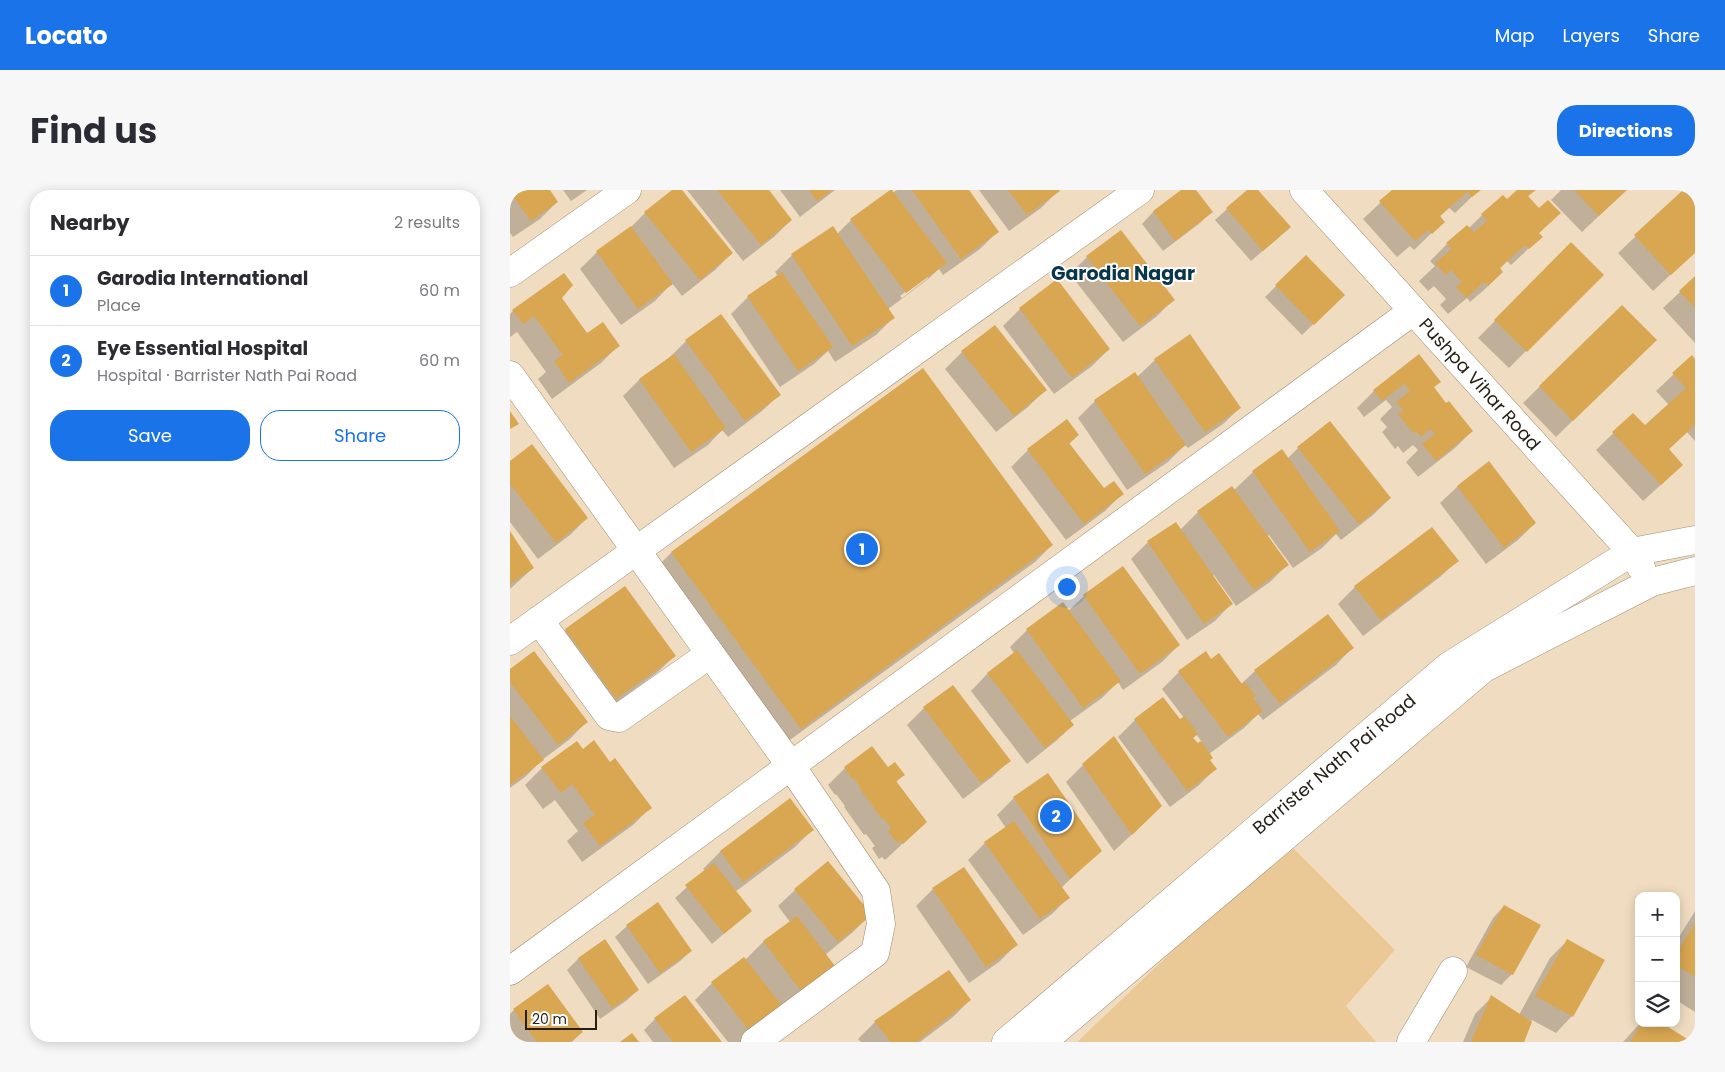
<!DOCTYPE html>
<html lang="en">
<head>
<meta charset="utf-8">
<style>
  :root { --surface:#fff; --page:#f7f7f7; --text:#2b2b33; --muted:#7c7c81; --line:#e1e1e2; --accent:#1a73e8 }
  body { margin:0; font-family:Poppins,sans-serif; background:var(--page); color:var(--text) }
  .controls { position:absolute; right:15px; bottom:15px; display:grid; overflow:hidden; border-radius:10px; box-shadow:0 2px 12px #0003 }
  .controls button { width:45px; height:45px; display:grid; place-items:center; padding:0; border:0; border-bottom:1px solid var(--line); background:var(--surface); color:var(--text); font:25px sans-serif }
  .scale { position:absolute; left:15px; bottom:12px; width:72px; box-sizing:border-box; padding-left:5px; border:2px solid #261f15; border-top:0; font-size:14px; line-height:18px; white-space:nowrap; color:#261f15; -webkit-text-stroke:4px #fff; paint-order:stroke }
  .you { position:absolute; left:556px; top:396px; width:18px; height:18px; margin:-12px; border:4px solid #fff; border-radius:50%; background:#1a73e8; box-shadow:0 0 0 8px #1a73e833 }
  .badge { display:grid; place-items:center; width:32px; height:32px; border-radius:50%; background:var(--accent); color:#fff; font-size:16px; font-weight:700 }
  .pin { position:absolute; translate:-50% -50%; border:2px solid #fff; box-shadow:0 1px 5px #0006 }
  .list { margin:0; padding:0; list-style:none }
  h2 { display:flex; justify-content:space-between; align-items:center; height:65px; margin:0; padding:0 20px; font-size:21px }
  h2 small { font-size:16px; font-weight:400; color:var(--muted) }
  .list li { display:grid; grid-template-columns:32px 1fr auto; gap:15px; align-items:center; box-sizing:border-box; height:70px; padding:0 20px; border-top:1px solid var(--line) }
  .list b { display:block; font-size:19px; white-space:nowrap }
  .list p { margin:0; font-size:16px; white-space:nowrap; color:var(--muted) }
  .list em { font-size:16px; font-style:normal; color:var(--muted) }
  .actions { display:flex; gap:10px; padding:15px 20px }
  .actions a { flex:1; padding:11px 0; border:1px solid var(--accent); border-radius:20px; text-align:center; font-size:18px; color:var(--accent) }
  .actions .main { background:var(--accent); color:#fff }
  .icon { flex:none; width:28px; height:28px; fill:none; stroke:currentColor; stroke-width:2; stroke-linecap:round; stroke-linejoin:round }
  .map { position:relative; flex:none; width:1185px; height:852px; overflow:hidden; border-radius:20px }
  header { display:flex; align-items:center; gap:30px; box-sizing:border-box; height:70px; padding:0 25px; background:var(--accent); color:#fff }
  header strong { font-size:24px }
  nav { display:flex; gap:28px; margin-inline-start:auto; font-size:18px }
  .intro { display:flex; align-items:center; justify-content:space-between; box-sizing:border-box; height:120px; padding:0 30px }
  h1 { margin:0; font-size:35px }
  .button { padding:12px 22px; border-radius:20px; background:var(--accent); color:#fff; font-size:18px; font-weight:700 }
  main { display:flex; gap:30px; padding:0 30px }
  aside { flex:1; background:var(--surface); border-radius:20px; box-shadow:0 2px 12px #0003 }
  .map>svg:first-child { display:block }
  .green { fill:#eac996 }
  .shadow { fill:#0003; fill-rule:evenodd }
  .building { fill:#d9a651 }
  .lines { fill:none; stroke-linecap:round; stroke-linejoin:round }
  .minor-casing { stroke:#9e8d72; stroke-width:29 }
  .minor { stroke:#fff; stroke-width:28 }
  .labels { text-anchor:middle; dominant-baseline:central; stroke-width:4; stroke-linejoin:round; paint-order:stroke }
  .street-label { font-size:18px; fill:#261f15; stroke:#fff }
  .neighbourhood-label { font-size:19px; font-weight:bold; fill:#08364b; stroke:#fff }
</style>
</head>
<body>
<header>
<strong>Locato</strong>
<nav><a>Map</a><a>Layers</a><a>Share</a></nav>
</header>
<div class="intro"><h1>Find us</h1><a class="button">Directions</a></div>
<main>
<aside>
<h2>Nearby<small>2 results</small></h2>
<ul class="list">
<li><span class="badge">1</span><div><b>Garodia International</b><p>Place</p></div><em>60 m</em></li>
<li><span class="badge">2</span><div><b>Eye Essential Hospital</b><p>Hospital · Barrister Nath Pai Road</p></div><em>60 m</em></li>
</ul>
<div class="actions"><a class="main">Save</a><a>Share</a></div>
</aside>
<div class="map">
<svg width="1185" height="852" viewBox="0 0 1185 852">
  <rect width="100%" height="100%" fill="#f0ddc1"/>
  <path class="green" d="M777,652L885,760L836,816L866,852H567Z"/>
  <g class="shadow">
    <path d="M0,0H38L47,12L30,29L3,47L0,43Z"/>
    <path d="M53,0H77L61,11Z"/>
    <path d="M164,0H171L222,63L205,80L172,106L162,93L145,111L111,135L70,79L87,62L119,39L135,23Z"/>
    <path d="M177,0H257L281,30L264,47L233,71Z"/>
    <path d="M270,0H325L290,27Z"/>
    <path d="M387,0H457L487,42L470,59L433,85L429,79L418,89L377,120L383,128L366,145L325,172L318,161L304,174L270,197L221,124L238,107L268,86L265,82L282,65L327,44L341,30ZM418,85V88L392,108L390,106Z"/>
    <path d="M469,0H547L548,1L531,18L499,41Z"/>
    <path d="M673,0H684L701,22L690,33L653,61L632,34L643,22Z"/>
    <path d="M738,0H747L768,48L741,71L705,30Z"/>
    <path d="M884,0H969L945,23L939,18L929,27L933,32L904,60L900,56L887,67L853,29Z"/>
    <path d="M1009,0H1024L1017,7L1029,20L1049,23L1028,44L1031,46L1014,63L1001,75L997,71L989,79L992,82L975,99L960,112L957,108L938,124L930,115L936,109L924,96L918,101L909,91L925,76L920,71L937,54L959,38L972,25L997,11Z"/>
    <path d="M1051,0H1116L1072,42L1041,10Z"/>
    <path d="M1175,0H1185V62L1143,101L1108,63Z"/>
    <path d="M1061,54L1092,85L999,178L968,148Z"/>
    <path d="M577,67L663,110L646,127L613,152L560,84Z"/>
    <path d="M796,67L822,116L792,145L755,107Z"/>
    <path d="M1185,88V153L1153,118Z"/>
    <path d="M547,91L599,159L582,176L544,204L493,136L510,119Z"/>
    <path d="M50,108L77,145L108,156L91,173L42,209L28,189L36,182L7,142L0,147V124L3,121Z"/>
    <path d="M1112,116L1145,150L1046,247L1013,213Z"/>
    <path d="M176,151L269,205L252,221L218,247L212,240L198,255L164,278L113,206L130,189L159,168Z"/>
    <path d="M452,162L535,200L518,217L486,242L435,179Z"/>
    <path d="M908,166L929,192L923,198L936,215L962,241L945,258L908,287L896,272L908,260L903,255L893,263L888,256L885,259L872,242L877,237L870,229L882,217L876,210L854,227L847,218L864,201Z"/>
    <path d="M1182,167L1185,171V251L1177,242L1158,260L1155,291L1133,311L1086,260L1123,224L1135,237L1159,215L1146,201Z"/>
    <path d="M645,170L730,218L713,234L678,258L675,255L658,272L617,300L568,228L585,211L627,187Z"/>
    <path d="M413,180L542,355L525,372L273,555L144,380L161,363Z"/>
    <path d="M557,231L568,245L559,254L594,300L612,304L595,321L556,350L501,277L518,260Z"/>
    <path d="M788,258L880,308L863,325L831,350L826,344L812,358L783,378L759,345L757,347L777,375L760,392L726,416L704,385L702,386L721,414L705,431L677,450L621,369L638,352L670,340L688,322L724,300L743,282L772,261L777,269Z"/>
    <path d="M0,272L77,328L60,345L28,369L0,332Z"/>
    <path d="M979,273L1025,333L1008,350L976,374L930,313L947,297Z"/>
    <path d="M0,343L23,378L0,399Z"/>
    <path d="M947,371L930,387L853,446L828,414L845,397Z"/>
    <path d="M574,406L669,455L652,472L613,500L608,492L592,508L560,531L563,535L546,551L517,574L461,501L477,484L504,463L500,457L517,440L553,414L558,421Z"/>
    <path d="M56,440L165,465L148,482L89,525L39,457Z"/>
    <path d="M842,458L826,475L753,530L748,524L734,538L699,564L698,570L705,579L688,596L660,617L608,547L625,530L653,509L670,531L674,528L652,499L669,482L695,463L701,470L731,494L745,481ZM686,544L692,552L688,555L682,548Z"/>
    <path d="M0,480L76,532L60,549L32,570L15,587L0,598Z"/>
    <path d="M443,497L499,571L482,587L453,609L397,535L414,518Z"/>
    <path d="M362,558L377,578L393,585L386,592L416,632L375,670L372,667L369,669L362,658L365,656L356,644L354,645L334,617L335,616L326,604L325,605L318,595L335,578Z"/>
    <path d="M73,560L100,573L140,618L123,635L72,672L57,651L68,641L45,610L33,619L15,595L32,578Z"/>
    <path d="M573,575L634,633L604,661L556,592Z"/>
    <path d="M504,608L590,661L551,698L558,708L542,724L513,745L458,670L475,653L496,638L487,625Z"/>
    <path d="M280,610L302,640L285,657L225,702L240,721L202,754L165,708L195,681L193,679L210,662Z"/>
    <path d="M423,699L506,755L489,772L459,793L406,716Z"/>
    <path d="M285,700L360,725L343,742L315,765L323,776L237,852H218L185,810L202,793L235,770L253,752L280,732L268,716Z"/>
    <path d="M994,716L1002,784L991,795L956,777L983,728Z"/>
    <path d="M1185,721V822L1166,810V752Z"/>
    <path d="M117,736L181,761L169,772L138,794L105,747Z"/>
    <path d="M94,751L128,800L116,811L90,829L57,780L68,769Z"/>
    <path d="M1057,751L1062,826L1046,843L1022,830L1012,852H953L965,824L982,807L1009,825L1040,768Z"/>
    <path d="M460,810L443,827L410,852H351L348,849L365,832Z"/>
    <path d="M4,820L72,842L62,852H8L0,841V824Z"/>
    <path d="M145,829L210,852H143L134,840Z"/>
    <path d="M1130,833H1150L1179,852H1113Z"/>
  </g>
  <g class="building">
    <path d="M0,0H40L48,12L21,31L0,2Z"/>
    <path d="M162,0H172L223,63L190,90L134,22Z"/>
    <path d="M207,0H259L282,30L251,55Z"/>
    <path d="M299,0H322L307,11Z"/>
    <path d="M380,0H382L437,73L396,103L340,29Z"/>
    <path d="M402,0H459L489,42L451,69Z"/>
    <path d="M498,0H549L550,1L517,25Z"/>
    <path d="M671,0H686L703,22L665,51L643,21Z"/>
    <path d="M737,0H748L781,37L753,61L716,18Z"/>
    <path d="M882,0H971L962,7L957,2L930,26L935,32L922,44L918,40L905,51L869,11Z"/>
    <path d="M1007,0H1026L1018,6L1029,18L1038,10L1051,23L1029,43L1033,47L1019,59L1015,55L990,78L993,82L978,96L974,92L956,108L946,97L952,92L941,80L936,85L925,73L942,59L936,53L957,35L964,42L977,31L971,24L993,5L997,9Z"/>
    <path d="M1064,0H1117L1089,26Z"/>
    <path d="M1173,0H1185V63L1161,85L1124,45Z"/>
    <path d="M121,36L163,94L128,119L86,61Z"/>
    <path d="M323,36L385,128L342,156L281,64Z"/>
    <path d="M611,40L665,110L630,136L576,66Z"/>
    <path d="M1061,52L1094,85L1017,162L984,130Z"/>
    <path d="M796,65L835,105L804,135L765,95Z"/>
    <path d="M272,82L323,157L288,181L237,106Z"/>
    <path d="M54,83L63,95L52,108L77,143L93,132L110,156L59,193L44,171L53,165L24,126L13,134L2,120Z"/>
    <path d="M1185,86V118L1169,101Z"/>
    <path d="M547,89L600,159L562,188L509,118Z"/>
    <path d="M1112,115L1147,150L1063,231L1029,196Z"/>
    <path d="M211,124L271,205L235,231L175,150Z"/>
    <path d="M485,135L537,200L504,226L451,161Z"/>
    <path d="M680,144L731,218L695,242L644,169Z"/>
    <path d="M164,164L216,238L181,262L129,189Z"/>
    <path d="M909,164L931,192L924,197L936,213L939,211L963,241L926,271L912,254L925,244L920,239L911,247L906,241L903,243L888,224L893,220L886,212L900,201L894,194L872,211L863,200Z"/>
    <path d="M1182,165L1185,169V235L1159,259L1173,275L1151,295L1102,242L1123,223L1135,235L1176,198L1162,183Z"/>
    <path d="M413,178L543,355L291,539L161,362Z"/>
    <path d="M625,182L676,255L635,284L584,210Z"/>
    <path d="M0,221L9,234L0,239Z"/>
    <path d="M557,229L569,245L559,253L594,298L604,291L614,304L574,334L517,259Z"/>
    <path d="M820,231L881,308L849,334L787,257Z"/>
    <path d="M22,254L78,328L46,353L0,294V271Z"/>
    <path d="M772,259L830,341L800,362L742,281Z"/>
    <path d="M979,271L1026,333L994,358L947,296Z"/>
    <path d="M722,296L779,375L744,400L687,321Z"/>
    <path d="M666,332L723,414L694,434L637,351Z"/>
    <path d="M922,337L949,371L871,430L844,396Z"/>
    <path d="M0,341L24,378L0,394Z"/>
    <path d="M613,376L670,455L630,484L573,405Z"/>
    <path d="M115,396L166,466L106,509L55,439Z"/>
    <path d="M553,412L611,491L573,518L516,439Z"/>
    <path d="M818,424L844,458L770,514L744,480Z"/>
    <path d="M507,460L564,535L535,558L477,483Z"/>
    <path d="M24,461L78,532L48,555L0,492V479Z"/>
    <path d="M696,461L701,469L709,463L732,494L735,492L746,506L743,508L753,521L718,547L668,481Z"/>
    <path d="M443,495L501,571L471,593L413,517Z"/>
    <path d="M653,507L670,529L675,526L688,544L683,548L688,553L691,551L703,568L700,570L707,579L677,601L624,529Z"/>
    <path d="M0,526L34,570L0,595Z"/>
    <path d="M604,546L652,616L622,645L572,574Z"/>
    <path d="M84,550L100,572L105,568L142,618L90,656L73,633L85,625L62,594L51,603L31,577L67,551L73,559Z"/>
    <path d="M362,556L378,577L385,572L395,585L386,591L417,632L393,654L390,650L387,653L378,641L381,638L373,628L372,629L350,599H351L344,588L342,589L334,577Z"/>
    <path d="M538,583L592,661L560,689L503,607Z"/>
    <path d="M280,608L304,640L233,692L210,661Z"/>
    <path d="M504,631L560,708L530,729L474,652Z"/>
    <path d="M318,671L362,725L328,752L284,699Z"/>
    <path d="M204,673L242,721L214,744L175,695Z"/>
    <path d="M454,677L508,755L476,777L422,698Z"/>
    <path d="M148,712L182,761L150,783L116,735Z"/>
    <path d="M994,715L1031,735L1003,785L966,765Z"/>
    <path d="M287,726L325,776L291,801L253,751Z"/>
    <path d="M1185,733V787L1166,775V764Z"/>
    <path d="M95,749L129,800L102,818L68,768Z"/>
    <path d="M1057,749L1095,770L1063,827L1025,806Z"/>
    <path d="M234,767L273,817L244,847L201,792Z"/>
    <path d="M439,780L461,810L406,852H381L364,831Z"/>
    <path d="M38,794L73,842L60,852H27L3,819Z"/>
    <path d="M175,805L212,852H163L144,828Z"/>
    <path d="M981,805L1022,832L1014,852H961Z"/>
    <path d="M1132,833H1152L1182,852H1120Z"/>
    <path d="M122,843L129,852H110Z"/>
  </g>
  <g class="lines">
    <defs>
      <g id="minor">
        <path d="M794,0L1122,362L1131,377"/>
        <path d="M0,83L117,0"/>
        <path d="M0,185L281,576L366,701L371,734L365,763L245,852"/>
        <path d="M29,430L99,526L109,528L200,464"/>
        <path d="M0,451L630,0"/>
        <path d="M0,781L903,121"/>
        <path d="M496,852L939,476L1122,362L1185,350"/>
        <path d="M532,852L974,478L1142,392L1185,381"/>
        <path d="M901,852L943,781"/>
      </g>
    </defs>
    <use href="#minor" class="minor-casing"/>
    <use href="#minor" class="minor"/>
  </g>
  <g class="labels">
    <g class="street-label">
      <text transform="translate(970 194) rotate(48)">Pushpa Vihar Road</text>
      <text transform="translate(824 574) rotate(-40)">Barrister Nath Pai Road</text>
    </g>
    <g class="neighbourhood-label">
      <text x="613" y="83">Garodia Nagar</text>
    </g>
  </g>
</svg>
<div class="controls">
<button>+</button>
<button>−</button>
<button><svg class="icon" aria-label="layers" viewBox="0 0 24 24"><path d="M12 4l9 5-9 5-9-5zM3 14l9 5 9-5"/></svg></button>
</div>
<div class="scale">20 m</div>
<div class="you"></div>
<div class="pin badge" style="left:352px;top:359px">1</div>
<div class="pin badge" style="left:546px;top:626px">2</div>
</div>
</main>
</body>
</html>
